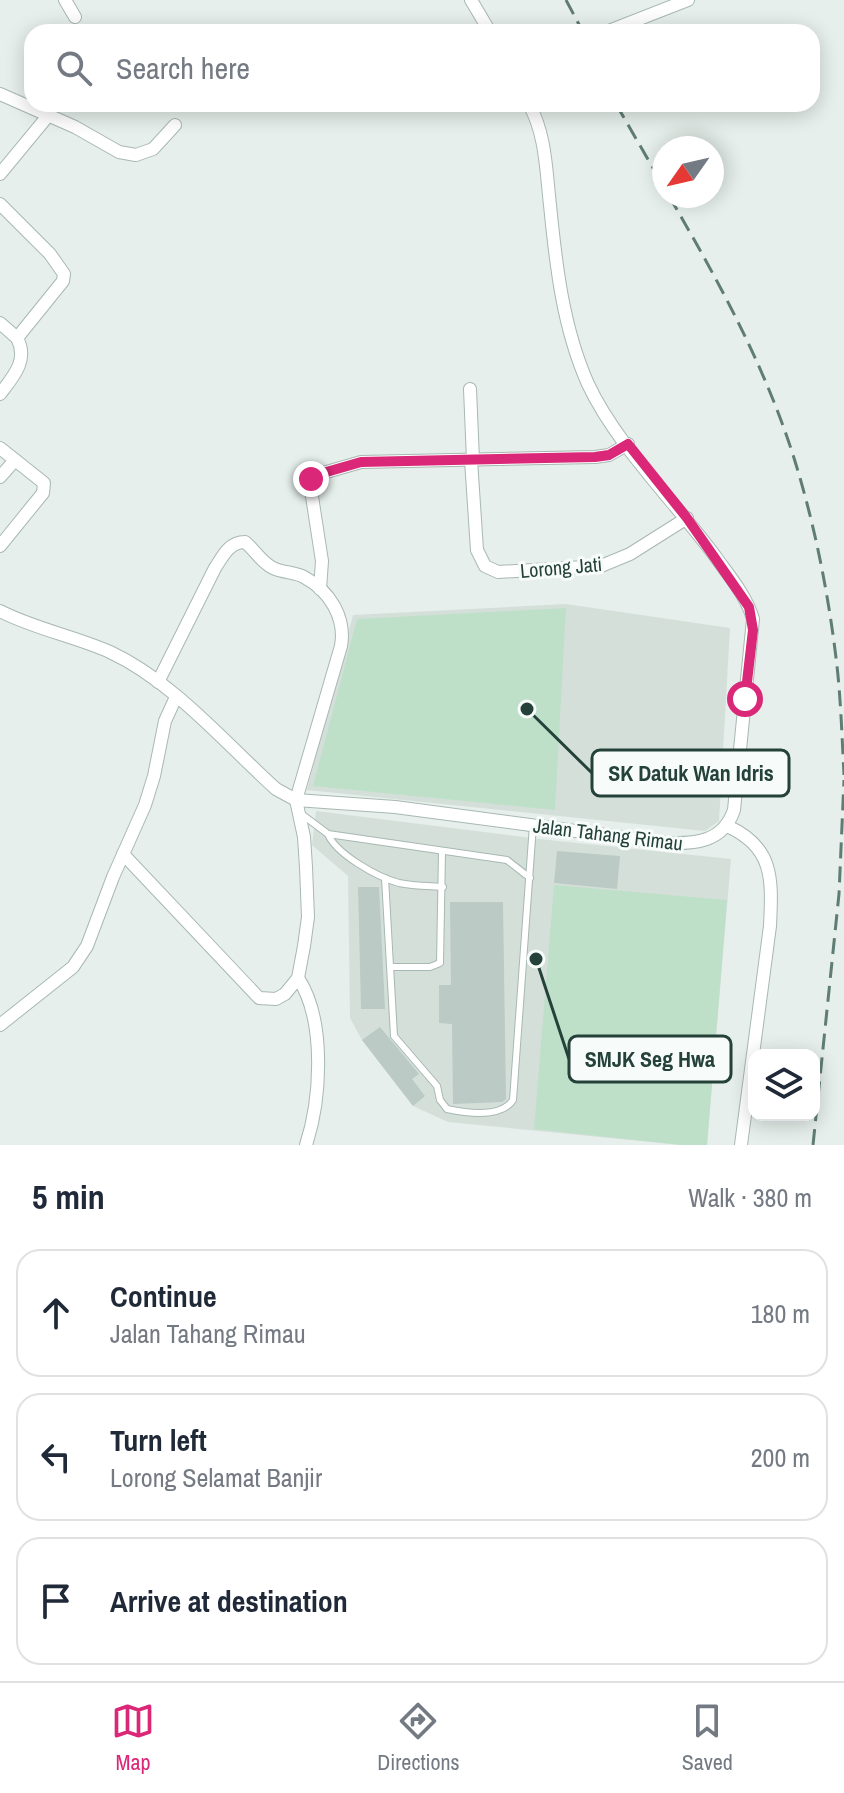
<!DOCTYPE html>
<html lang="en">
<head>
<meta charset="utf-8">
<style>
  :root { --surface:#fff; --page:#f2f2f3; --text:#1f2937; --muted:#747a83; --line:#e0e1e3; --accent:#db2777 }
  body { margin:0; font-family:"Archivo Narrow",sans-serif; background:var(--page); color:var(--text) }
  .controls { position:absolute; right:24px; bottom:24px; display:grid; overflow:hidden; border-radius:16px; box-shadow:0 4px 20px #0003 }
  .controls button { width:72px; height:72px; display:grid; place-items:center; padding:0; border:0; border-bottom:2px solid var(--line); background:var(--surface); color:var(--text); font:40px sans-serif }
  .compass { position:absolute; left:652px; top:136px; width:72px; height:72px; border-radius:50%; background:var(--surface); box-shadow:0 4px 20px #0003; rotate:236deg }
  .stop { position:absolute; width:24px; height:24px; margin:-18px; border:6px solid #db2777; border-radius:50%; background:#fff }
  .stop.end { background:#db2777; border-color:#fff; box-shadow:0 2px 8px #0008 }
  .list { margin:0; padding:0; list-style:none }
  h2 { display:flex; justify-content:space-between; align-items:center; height:104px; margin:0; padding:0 32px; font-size:34px }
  h2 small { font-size:26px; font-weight:400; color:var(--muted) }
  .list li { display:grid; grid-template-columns:52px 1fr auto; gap:24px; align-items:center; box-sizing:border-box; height:128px; margin:0 16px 16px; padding:0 16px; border:2px solid var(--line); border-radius:24px }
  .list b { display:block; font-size:30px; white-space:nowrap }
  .list p { margin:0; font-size:26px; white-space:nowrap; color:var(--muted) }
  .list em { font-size:26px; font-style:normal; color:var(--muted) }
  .icon { flex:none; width:44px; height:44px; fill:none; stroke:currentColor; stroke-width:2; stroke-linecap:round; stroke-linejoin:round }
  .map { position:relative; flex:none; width:844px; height:1145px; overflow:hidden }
  .search { position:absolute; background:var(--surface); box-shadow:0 4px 20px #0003; left:24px; right:24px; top:24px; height:88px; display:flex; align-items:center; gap:20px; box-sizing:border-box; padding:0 28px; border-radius:24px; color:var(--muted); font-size:30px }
  .sheet { height:536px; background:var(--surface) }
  nav { display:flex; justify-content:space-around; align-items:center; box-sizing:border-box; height:112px; border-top:2px solid var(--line); background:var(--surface); font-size:22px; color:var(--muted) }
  nav a { display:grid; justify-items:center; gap:4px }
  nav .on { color:var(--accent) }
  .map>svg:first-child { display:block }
  .built { fill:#d4dfda }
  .green { fill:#bfe0c8 }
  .building { fill:#bbcac4 }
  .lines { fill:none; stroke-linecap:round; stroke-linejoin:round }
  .lane-casing { stroke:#a8b8b2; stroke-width:8 }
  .street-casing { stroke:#a8b8b2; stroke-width:14 }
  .lane { stroke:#fff; stroke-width:6 }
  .street { stroke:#fff; stroke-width:12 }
  .rail { stroke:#5f7d75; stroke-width:3; stroke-dasharray:16 8; stroke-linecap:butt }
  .route { stroke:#db2777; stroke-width:10 }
  .labels { text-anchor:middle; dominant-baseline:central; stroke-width:6; stroke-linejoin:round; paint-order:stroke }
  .street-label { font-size:20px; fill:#24423a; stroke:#f7fbf9 }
  .leader { fill:none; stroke:#24423a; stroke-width:3 }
  .callout-dot { fill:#24423a; stroke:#f7fbf9; stroke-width:3 }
  .callout { fill:#f7fbf9; stroke:#24423a; stroke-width:3 }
  .callout-label { font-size:22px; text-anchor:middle; font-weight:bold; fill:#24423a }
</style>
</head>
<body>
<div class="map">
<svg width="844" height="1145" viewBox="0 0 844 1145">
  <rect width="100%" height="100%" fill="#e6efeb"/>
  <g class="built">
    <path d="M566,604L730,628L719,821L705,831L307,790L353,615Z"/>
    <path d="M316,811L539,839L731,859L707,1145H681L448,1122L413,1106L362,1040L350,1018L348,876L312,845Z"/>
  </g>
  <g class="green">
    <path d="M566,608L555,810L313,786L357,619Z"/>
    <path d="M554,885L727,900L707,1145H681L534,1129Z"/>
  </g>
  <g class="building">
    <path d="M557,851L620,856L617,889L554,883Z"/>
    <path d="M358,887H379L385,1009H361Z"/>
    <path d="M450,902H503L506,1099L502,1102L453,1104L452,1024L439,1023V985H451Z"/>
    <path d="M380,1027L419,1074L412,1079L425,1096L413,1106L362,1040Z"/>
  </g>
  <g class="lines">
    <defs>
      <g id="lane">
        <path d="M300,813L328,834L507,860L530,878"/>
        <path d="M328,834C336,854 377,877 399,883C413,886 429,886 443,887"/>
        <path d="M385,878L394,1036L437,1086L440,1100L447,1109C466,1113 501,1118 513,1100L533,825"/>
        <path d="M391,967H430L440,963L442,852"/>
      </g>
      <g id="street">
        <path d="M65,0L75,17"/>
        <path d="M471,0L490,32"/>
        <path d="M606,32L688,0"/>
        <path d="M0,94L75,127L119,152L136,155L153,149L175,125"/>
        <path d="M0,174L47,117"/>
        <path d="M0,204L50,254L64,274L63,281L17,338C29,360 13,377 0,394"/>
        <path d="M0,323L17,338"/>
        <path d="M470,389L473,460"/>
        <path d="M0,448L44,483L43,493L0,546"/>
        <path d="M471,460L477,550L485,566L498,572L601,566L630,554L687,518"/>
        <path d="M0,477L15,460"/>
        <path d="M320,589L322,561L311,490V479L316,475L361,462L595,457L609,455L628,444"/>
        <path d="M0,611C35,629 74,636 110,652C174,682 224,742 276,789L296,800L395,807L666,843C696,844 723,842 734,810L753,619C746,595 729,576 715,556C675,502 616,444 588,384C563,328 556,266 550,205C546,170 546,135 529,104"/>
        <path d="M727,826C775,847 772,881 770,926L741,1145"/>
        <path d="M123,854L259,998L276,999L285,994L298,978L304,946L308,917L306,867L304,837L296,800L341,646C346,618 330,591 304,577C295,572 283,573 273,568C261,562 255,550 245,542C229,542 223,556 215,568L158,682"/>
        <path d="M298,978C326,1020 321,1099 306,1145"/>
        <path d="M0,1025L73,967L87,946L113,877L145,805L154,776L165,721L176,697"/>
      </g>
    </defs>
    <use href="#lane" class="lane-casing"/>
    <use href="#street" class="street-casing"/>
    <use href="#lane" class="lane"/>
    <use href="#street" class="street"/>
    <g class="rail">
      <path d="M566,0L583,32"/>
      <path d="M616,104L664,187"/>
      <path d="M669,196C718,280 765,366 794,458C815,525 829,597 837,666C841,702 842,739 844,775"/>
      <path d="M813,1145L839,894L844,780"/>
    </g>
  </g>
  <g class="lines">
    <path class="route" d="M311,479L316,475L361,462L595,457L609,455L628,444L687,518L749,607L753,630L745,699"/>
  </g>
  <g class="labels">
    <g class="street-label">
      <text transform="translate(561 567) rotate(-5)">Lorong Jati</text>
      <text transform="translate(608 834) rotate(7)">Jalan Tahang Rimau</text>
    </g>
  </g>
  <path class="leader" d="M527 709L592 773M536 959L569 1059"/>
  <g class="callout-dot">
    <circle cx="527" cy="709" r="8"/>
    <circle cx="536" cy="959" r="8"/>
  </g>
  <g class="callout">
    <rect x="592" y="750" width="197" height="46" rx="8"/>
    <rect x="569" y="1036" width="162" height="46" rx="8"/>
  </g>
  <g class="callout-label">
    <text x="691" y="781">SK Datuk Wan Idris</text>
    <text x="650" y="1067">SMJK Seg Hwa</text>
  </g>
</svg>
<div class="controls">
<button><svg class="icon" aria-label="layers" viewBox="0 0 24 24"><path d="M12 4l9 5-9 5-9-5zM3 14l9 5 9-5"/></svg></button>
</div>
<svg class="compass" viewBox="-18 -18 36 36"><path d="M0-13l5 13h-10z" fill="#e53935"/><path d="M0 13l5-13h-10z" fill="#747a83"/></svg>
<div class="stop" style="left:745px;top:699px"></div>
<div class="stop end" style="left:311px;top:479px"></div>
<div class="search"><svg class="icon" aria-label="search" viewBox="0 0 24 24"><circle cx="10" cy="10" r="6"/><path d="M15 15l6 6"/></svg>Search here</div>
</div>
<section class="sheet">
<h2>5 min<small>Walk · 380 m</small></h2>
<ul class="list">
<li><svg class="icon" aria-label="ahead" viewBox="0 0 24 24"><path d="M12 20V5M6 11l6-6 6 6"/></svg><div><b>Continue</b><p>Jalan Tahang Rimau</p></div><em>180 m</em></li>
<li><svg class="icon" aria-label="left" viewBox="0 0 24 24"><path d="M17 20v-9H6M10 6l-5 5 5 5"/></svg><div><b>Turn left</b><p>Lorong Selamat Banjir</p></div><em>200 m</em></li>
<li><svg class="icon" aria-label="arrive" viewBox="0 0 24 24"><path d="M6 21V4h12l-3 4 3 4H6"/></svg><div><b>Arrive at destination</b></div></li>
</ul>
</section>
<nav>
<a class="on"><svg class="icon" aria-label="map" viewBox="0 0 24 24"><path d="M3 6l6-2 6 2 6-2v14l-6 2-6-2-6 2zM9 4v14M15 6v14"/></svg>Map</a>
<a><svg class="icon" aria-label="directions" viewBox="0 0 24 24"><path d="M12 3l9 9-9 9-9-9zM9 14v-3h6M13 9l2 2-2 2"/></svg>Directions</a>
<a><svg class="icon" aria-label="saved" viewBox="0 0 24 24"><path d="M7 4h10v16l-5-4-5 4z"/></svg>Saved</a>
</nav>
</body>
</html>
